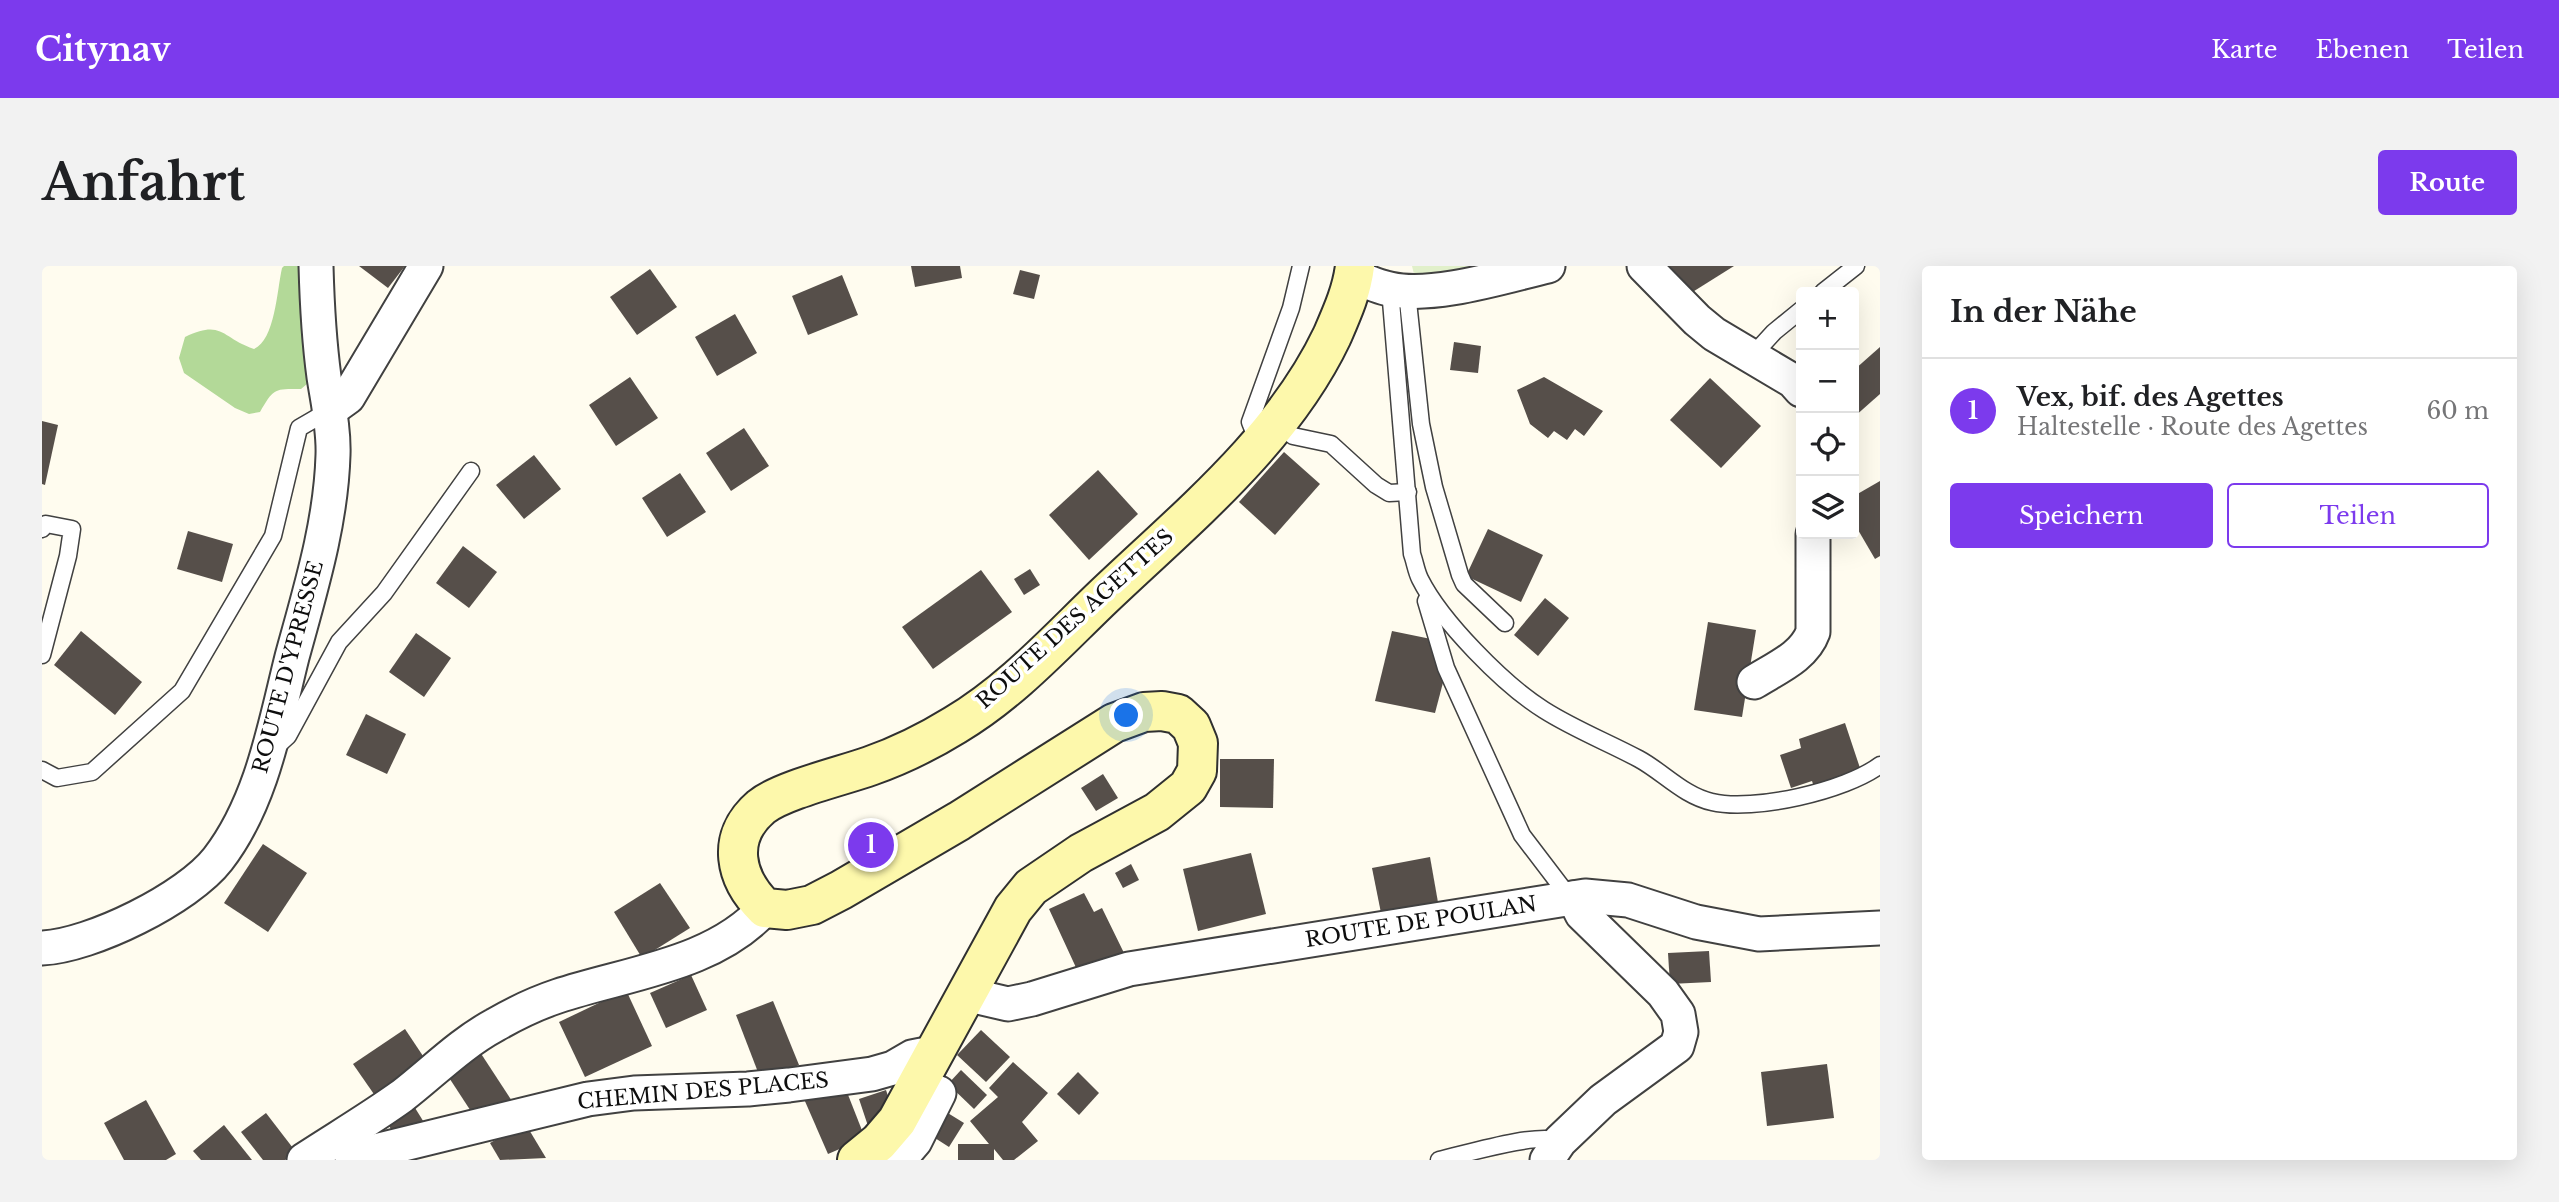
<!DOCTYPE html>
<html lang="de">
<head>
<meta charset="utf-8">
<style>
  :root { --surface:#fff; --page:#f2f2f2; --text:#202124; --muted:#757577; --line:#e0e0e0; --accent:#7c3aed }
  body { margin:0; font-family:"Libre Baskerville",serif; background:var(--page); color:var(--text) }
  .controls { position:absolute; right:21px; top:21px; display:grid; overflow:hidden; border-radius:7px; box-shadow:0 7px 28px #0002 }
  .controls button { width:63px; height:63px; display:grid; place-items:center; padding:0; border:0; border-bottom:2px solid var(--line); background:var(--surface); color:var(--text); font:35px sans-serif }
  .you { position:absolute; left:1085px; top:450px; width:24px; height:24px; margin:-18px; border:5px solid #fff; border-radius:50%; background:#1a73e8; box-shadow:0 0 0 10px #1a73e833 }
  .badge { display:grid; place-items:center; width:46px; height:46px; border-radius:50%; background:var(--accent); color:#fff; font-size:23px; font-weight:700 }
  .pin { position:absolute; translate:-50% -50%; border:4px solid #fff; box-shadow:0 2px 7px #0006 }
  .list { margin:0; padding:0; list-style:none }
  h2 { display:flex; justify-content:space-between; align-items:center; height:91px; margin:0; padding:0 28px; font-size:30px }
  h2 small { font-size:23px; font-weight:400; color:var(--muted) }
  .list li { display:grid; grid-template-columns:46px 1fr auto; gap:21px; align-items:center; box-sizing:border-box; height:105px; padding:0 28px; border-top:2px solid var(--line) }
  .list b { display:block; font-size:26px; white-space:nowrap }
  .list p { margin:0; font-size:23px; white-space:nowrap; color:var(--muted) }
  .list em { font-size:23px; font-style:normal; color:var(--muted) }
  .actions { display:flex; gap:14px; padding:21px 28px }
  .actions a { flex:1; padding:16px 0; border:2px solid var(--accent); border-radius:7px; text-align:center; font-size:24px; color:var(--accent) }
  .actions .main { background:var(--accent); color:#fff }
  .icon { flex:none; width:38px; height:38px; fill:none; stroke:currentColor; stroke-width:2; stroke-linecap:round; stroke-linejoin:round }
  .map { position:relative; flex:none; width:1838px; height:894px; overflow:hidden; border-radius:7px }
  header { display:flex; align-items:center; gap:42px; box-sizing:border-box; height:98px; padding:0 35px; background:var(--accent); color:#fff }
  header strong { font-size:33px }
  nav { display:flex; gap:38px; margin-inline-start:auto; font-size:24px }
  .intro { display:flex; align-items:center; justify-content:space-between; box-sizing:border-box; height:168px; padding:0 42px }
  h1 { margin:0; font-size:49px }
  .button { padding:18px 32px; border-radius:7px; background:var(--accent); color:#fff; font-size:24px; font-weight:700 }
  main { display:flex; gap:42px; padding:0 42px }
  aside { flex:1; background:var(--surface); border-radius:7px; box-shadow:0 7px 28px #0002 }
  .map>svg:first-child { display:block }
  .forest { fill:#b3d998 }
  .pitch { fill:#e1f0ca }
  .building { fill:#564f4a }
  .lines { fill:none; stroke-linecap:round; stroke-linejoin:round }
  .lane-casing { stroke:#414141; stroke-width:19 }
  .street-casing { stroke:#414141; stroke-width:37 }
  .secondary-casing { stroke:#303030; stroke-width:42 }
  .lane { stroke:#fff; stroke-width:16 }
  .street { stroke:#fff; stroke-width:33 }
  .secondary { stroke:#fdf8ab; stroke-width:38 }
  .labels { text-anchor:middle; dominant-baseline:central; stroke-width:7; stroke-linejoin:round; paint-order:stroke }
  .street-label { font-size:21px; fill:#0e0e0e; stroke:#fff }
</style>
</head>
<body>
<header>
<strong>Citynav</strong>
<nav><a>Karte</a><a>Ebenen</a><a>Teilen</a></nav>
</header>
<div class="intro"><h1>Anfahrt</h1><a class="button">Route</a></div>
<main>
<div class="map">
<svg width="1838" height="894" viewBox="0 0 1838 894">
  <rect width="100%" height="100%" fill="#fffcef"/>
  <path class="forest" d="M242,0H264L265,118L259,123C232,123 232,122 218,146L207,148L193,142L142,107L137,92L143,71C181,53 179,72 212,83C233,74 235,24 240,2Z"/>
  <path class="pitch" d="M1370,0H1430L1373,12Z"/>
  <g class="building">
    <path d="M317,0H363L346,22Z"/>
    <path d="M869,0H918L920,12L873,21Z"/>
    <path d="M1621,0H1692L1641,32Z"/>
    <path d="M608,3L635,41L595,69L568,31Z"/>
    <path d="M978,4L998,9L992,33L971,28Z"/>
    <path d="M800,9L816,49L766,69L750,30Z"/>
    <path d="M693,48L715,87L675,110L653,71Z"/>
    <path d="M1412,76L1439,80L1436,107L1408,104Z"/>
    <path d="M1838,81V128L1812,151V104Z"/>
    <path d="M588,111L616,152L574,180L547,139Z"/>
    <path d="M1502,111L1561,145L1542,170L1533,163L1525,174L1512,165L1506,172L1488,158L1475,124Z"/>
    <path d="M1668,112L1719,160L1679,202L1628,154Z"/>
    <path d="M0,155L16,159L3,219L0,218Z"/>
    <path d="M702,162L727,200L689,225L664,187Z"/>
    <path d="M1242,186L1278,218L1233,269L1197,236Z"/>
    <path d="M492,189L519,223L482,253L454,219Z"/>
    <path d="M1056,204L1096,248L1047,294L1007,249Z"/>
    <path d="M638,207L664,246L625,271L600,232Z"/>
    <path d="M1838,215V290L1833,293L1812,257V230Z"/>
    <path d="M1446,263L1501,289L1479,336L1424,310Z"/>
    <path d="M146,265L191,278L180,316L135,303Z"/>
    <path d="M421,280L455,306L427,342L394,317Z"/>
    <path d="M988,303L998,319L982,329L972,313Z"/>
    <path d="M939,304L970,346L891,403L860,361Z"/>
    <path d="M1503,332L1527,352L1496,390L1472,369Z"/>
    <path d="M1666,356L1714,364L1700,451L1652,444Z"/>
    <path d="M39,365L100,416L73,449L12,399Z"/>
    <path d="M1350,365L1389,373L1403,409L1393,447L1333,435Z"/>
    <path d="M374,367L409,392L382,431L347,406Z"/>
    <path d="M324,448L364,468L345,508L304,489Z"/>
    <path d="M1803,457L1819,505L1772,521L1770,515L1749,522L1738,489L1759,482L1757,473Z"/>
    <path d="M1178,493H1232L1231,542L1178,541Z"/>
    <path d="M1061,508L1076,532L1054,545L1039,522Z"/>
    <path d="M221,578L265,607L226,666L182,637Z"/>
    <path d="M1209,587L1224,648L1156,665L1141,603Z"/>
    <path d="M1388,591L1397,642L1340,652L1330,602Z"/>
    <path d="M1089,598L1097,614L1081,622L1073,607Z"/>
    <path d="M618,617L648,662L600,692L572,646Z"/>
    <path d="M1042,627L1052,646L1060,642L1082,687L1037,708L1007,643Z"/>
    <path d="M1667,685L1669,716L1628,718L1626,687Z"/>
    <path d="M649,709L665,744L624,762L608,727Z"/>
    <path d="M584,724L610,780L543,811L517,756Z"/>
    <path d="M731,735L757,799L719,814L694,749Z"/>
    <path d="M363,763L387,799L336,834L311,798Z"/>
    <path d="M939,764L968,791L944,816L915,789Z"/>
    <path d="M436,783L470,835L434,853L402,804Z"/>
    <path d="M971,796L1006,827L980,856L996,875L972,894H961L952,883V894H916V878H947L928,855L956,831L947,822Z"/>
    <path d="M1785,798L1792,852L1725,860L1719,806Z"/>
    <path d="M919,804L945,829L932,843L906,818Z"/>
    <path d="M1036,806L1057,827L1037,849L1015,828Z"/>
    <path d="M801,816L823,872L786,888L762,833Z"/>
    <path d="M844,824L853,851L826,860L817,833Z"/>
    <path d="M104,834L134,888L124,894H82L62,857Z"/>
    <path d="M370,837L383,858L357,875L343,854Z"/>
    <path d="M896,841L922,857L907,881L882,865Z"/>
    <path d="M224,847L254,886L243,894H221L199,866Z"/>
    <path d="M483,857L504,892L458,894L448,877Z"/>
    <path d="M182,859L210,894H159L151,885Z"/>
  </g>
  <g class="lines">
    <defs>
      <g id="lane">
        <path d="M1348,23L1370,288C1373,296 1374,305 1378,313C1399,355 1462,419 1502,444C1532,463 1565,476 1597,493C1621,506 1642,530 1670,536C1711,546 1804,525 1838,499"/>
        <path d="M1365,26L1379,158L1392,221L1418,309L1422,318L1463,357"/>
        <path d="M1781,26L1814,0"/>
        <path d="M1710,90L1732,66L1759,44"/>
        <path d="M1235,157L1251,170L1289,178L1334,219L1347,227L1366,226"/>
        <path d="M1216,176L1208,156L1249,42L1259,0"/>
        <path d="M0,263L4,258L30,263L26,290L0,389"/>
        <path d="M1386,331L1384,335L1404,402L1480,569L1528,632"/>
        <path d="M235,480L246,470L297,376L342,327L429,205"/>
        <path d="M0,504L15,512L50,506L140,425L231,270L257,162L288,144"/>
        <path d="M1397,894C1424,888 1494,866 1518,875"/>
      </g>
      <g id="street">
        <path d="M1602,0L1655,54L1672,68L1751,115L1759,124"/>
        <path d="M1312,10C1323,15 1336,21 1348,23C1391,33 1463,10 1506,0"/>
        <path d="M288,144L306,131L384,0"/>
        <path d="M1712,416C1734,402 1762,391 1771,366V268"/>
        <path d="M0,682C49,680 146,632 176,593C220,536 233,459 250,391C268,325 289,258 291,189C292,163 286,137 282,111C277,74 275,37 274,0"/>
        <path d="M923,728L966,738L990,733L1087,703L1543,630L1586,634L1654,656L1717,668L1838,662"/>
        <path d="M262,894C294,873 328,853 360,830C391,806 418,778 453,759C472,748 495,737 516,730C585,707 672,699 723,642"/>
        <path d="M310,894L325,887L546,833L592,827L706,823L747,819L830,808L851,802L870,791L880,789L889,793"/>
        <path d="M857,894L873,875L897,827"/>
        <path d="M1505,894L1518,875L1561,834L1635,780L1639,766L1636,748L1621,727L1540,648L1532,632"/>
      </g>
      <path id="secondary" d="M815,894L837,876L855,855L971,643L989,621L1039,587L1115,546L1146,521L1155,505L1156,477L1149,460L1136,448L1120,445L1102,446L1072,457L917,555L799,624L770,639L745,644L723,642C693,613 683,572 719,541C740,524 800,510 828,500C857,490 887,475 913,459C969,426 1015,375 1061,331C1144,252 1240,175 1290,70C1300,47 1310,25 1313,0"/>
    </defs>
    <use href="#lane" class="lane-casing"/>
    <use href="#street" class="street-casing"/>
    <use href="#secondary" class="secondary-casing"/>
    <use href="#lane" class="lane"/>
    <use href="#street" class="street"/>
    <use href="#secondary" class="secondary"/>
  </g>
  <g class="labels">
    <g class="street-label">
      <text transform="translate(1033 353) rotate(-42)">ROUTE DES AGETTES</text>
      <text transform="translate(246 401) rotate(-75)">ROUTE D'YPRESSE</text>
      <text transform="translate(1379 656) rotate(-9)">ROUTE DE POULAN</text>
      <text transform="translate(661 825) rotate(-5)">CHEMIN DES PLACES</text>
    </g>
  </g>
</svg>
<div class="controls">
<button>+</button>
<button>−</button>
<button><svg class="icon" aria-label="locate" viewBox="0 0 24 24"><circle cx="12" cy="12" r="6"/><path d="M12 2v4M12 18v4M2 12h4M18 12h4"/></svg></button>
<button><svg class="icon" aria-label="layers" viewBox="0 0 24 24"><path d="M12 4l9 5-9 5-9-5zM3 14l9 5 9-5"/></svg></button>
</div>
<div class="you"></div>
<div class="pin badge" style="left:829px;top:579px">1</div>
</div>
<aside>
<h2>In der Nähe<small></small></h2>
<ul class="list">
<li><span class="badge">1</span><div><b>Vex, bif. des Agettes</b><p>Haltestelle · Route des Agettes</p></div><em>60 m</em></li>
</ul>
<div class="actions"><a class="main">Speichern</a><a>Teilen</a></div>
</aside>
</main>
</body>
</html>
